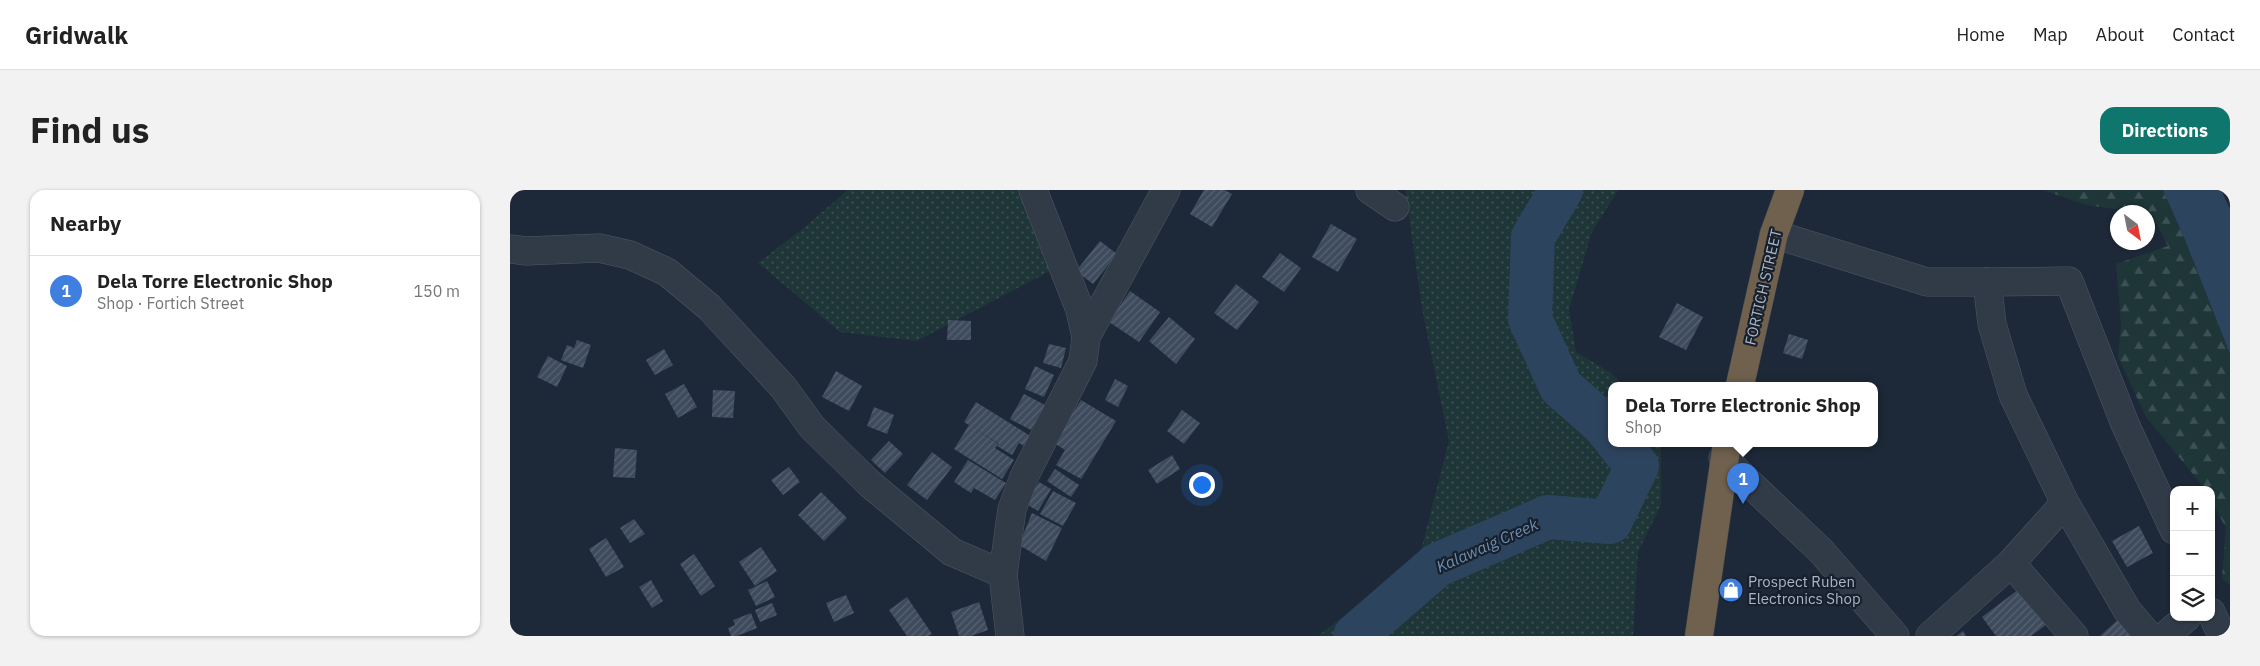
<!DOCTYPE html>
<html lang="en">
<head>
<meta charset="utf-8">
<style>
  :root { --surface:#fff; --page:#f2f2f2; --text:#222; --muted:#767676; --line:#e0e0e0; --accent:#0f766e }
  body { margin:0; font-family:"IBM Plex Sans",sans-serif; background:var(--page); color:var(--text) }
  .controls { position:absolute; right:15px; bottom:15px; display:grid; overflow:hidden; border-radius:10px; box-shadow:0 1px 4px #0004 }
  .controls button { width:45px; height:45px; display:grid; place-items:center; padding:0; border:0; border-bottom:1px solid var(--line); background:var(--surface); color:var(--text); font:25px sans-serif }
  .compass { position:absolute; left:1600px; top:15px; width:45px; height:45px; border-radius:50%; background:var(--surface); box-shadow:0 1px 4px #0004; rotate:148deg }
  .you { position:absolute; left:691px; top:294px; width:18px; height:18px; margin:-12px; border:4px solid #fff; border-radius:50%; background:#1a73e8; box-shadow:0 0 0 8px #1a73e833 }
  .badge { display:grid; place-items:center; width:32px; height:32px; border-radius:50%; background:var(--accent); color:#fff; font-size:16px; font-weight:700 }
  .pin { position:absolute; translate:-50% -41px; filter:drop-shadow(0 1px 2px #0008) }
  .pin::after { content:''; position:absolute; top:26px; width:18px; height:15px; background:inherit; clip-path:polygon(0 0,100% 0,50% 100%) }
  .popup { position:absolute; left:1098px; top:192px; width:270px; height:65px; box-sizing:border-box; display:grid; place-content:center; border-radius:10px; background:var(--surface); filter:drop-shadow(0 1px 4px #0005); font-size:16px; white-space:nowrap; color:var(--muted) }
  .popup b { font-size:19px; color:var(--text) }
  .popup::after { content:''; position:absolute; left:50%; top:100%; margin-left:-10px; border:10px solid transparent; border-top-color:var(--surface) }
  .list { margin:0; padding:0; list-style:none }
  h2 { display:flex; justify-content:space-between; align-items:center; height:65px; margin:0; padding:0 20px; font-size:21px }
  h2 small { font-size:16px; font-weight:400; color:var(--muted) }
  .list li { display:grid; grid-template-columns:32px 1fr auto; gap:15px; align-items:center; box-sizing:border-box; height:70px; padding:0 20px; border-top:1px solid var(--line) }
  .list b { display:block; font-size:19px; white-space:nowrap }
  .list p { margin:0; font-size:16px; white-space:nowrap; color:var(--muted) }
  .list em { font-size:16px; font-style:normal; color:var(--muted) }
  .icon { flex:none; width:28px; height:28px; fill:none; stroke:currentColor; stroke-width:2; stroke-linecap:round; stroke-linejoin:round }
  .map { position:relative; flex:none; width:1720px; height:446px; overflow:hidden; border-radius:15px }
  header { display:flex; align-items:center; gap:30px; box-sizing:border-box; height:70px; padding:0 25px; background:var(--surface); border-bottom:1px solid var(--line) }
  header strong { font-size:24px }
  nav { display:flex; gap:28px; margin-inline-start:auto; font-size:18px }
  .intro { display:flex; align-items:center; justify-content:space-between; box-sizing:border-box; height:120px; padding:0 30px }
  h1 { margin:0; font-size:35px }
  .button { padding:12px 22px; border-radius:15px; background:var(--accent); color:#fff; font-size:18px; font-weight:700 }
  main { display:flex; gap:30px; padding:0 30px }
  aside { flex:1; background:var(--surface); border-radius:15px; box-shadow:0 1px 4px #0004 }
  .map>svg:first-child { display:block }
  .grass { fill:url(#grass-dots) }
  .forest { fill:url(#forest-firs) }
  .water { fill:#2d445f }
  .lines { fill:none; stroke-linecap:round; stroke-linejoin:round }
  .river { stroke:#2d445f; stroke-width:44 }
  .building { fill:url(#building-hatch) }
  .minor-casing { stroke:#4e5866; stroke-width:29 }
  .highway-casing { stroke:#3b4552; stroke-width:29 }
  .minor { stroke:#313b48; stroke-width:28 }
  .highway { stroke:#6f614d; stroke-width:28 }
  .labels { text-anchor:middle; dominant-baseline:central; stroke-width:4.5; stroke-linejoin:round; paint-order:stroke }
  .street-label { font-size:15px; fill:#aab5c5; stroke:#17202c }
  .poi-label { font-size:15px; fill:#aab5c5; stroke:#17202c; text-anchor:start }
  .water-label { font-size:16px; font-style:italic; fill:#6f8eb2; stroke:#17202c }
</style>
</head>
<body>
<header>
<strong>Gridwalk</strong>
<nav><a>Home</a><a>Map</a><a>About</a><a>Contact</a></nav>
</header>
<div class="intro"><h1>Find us</h1><a class="button">Directions</a></div>
<main>
<aside>
<h2>Nearby<small></small></h2>
<ul class="list">
<li><span class="badge" style="background:#3f7fe0">1</span><div><b>Dela Torre Electronic Shop</b><p>Shop · Fortich Street</p></div><em>150 m</em></li>
</ul>
</aside>
<div class="map">
<svg width="1720" height="446" viewBox="0 0 1720 446">
  <defs>
    <pattern id="grass-dots" width="8" height="8" patternUnits="userSpaceOnUse" patternTransform="scale(1.25)"><rect width="8" height="8" fill="#1f3639"/><path d="M2 2h.1M6 6h.1" fill="none" stroke="#3d5154" stroke-width="1.8" stroke-linecap="round"/></pattern>
    <pattern id="forest-firs" width="22" height="20" patternUnits="userSpaceOnUse" patternTransform="scale(1.25)"><rect width="22" height="20" fill="#1f3639"/><path d="M5 1l3.5 6h-7zM16 11l3.5 6h-7z" fill="#3d5154"/></pattern>
    <pattern id="building-hatch" width="6" height="6" patternUnits="userSpaceOnUse" patternTransform="scale(1.25)"><rect width="6" height="6" fill="#3e4b5d"/><path d="M-1 1l2-2M0 6l6-6M5 7l2-2" fill="none" stroke="#576373"/></pattern>
  </defs>
  <rect width="100%" height="100%" fill="#1d2938"/>
  <g class="grass">
    <path d="M338,0H509L540,81L407,151L330,142L248,73L291,40Z"/>
    <path d="M895,0H1108L1082,42L1059,119L1066,162L1101,183L1114,195H1102V253H1151V315L1128,362L1123,446H808L909,368L939,251L913,124Z"/>
  </g>
  <path class="forest" d="M1533,0H1653L1675,50L1720,164V395L1712,388L1716,338L1701,310V300H1696L1636,227L1608,167L1611,133L1606,74L1658,56L1642,24L1576,15Z"/>
  <path class="water" d="M1653,0H1711L1720,19V164L1675,50Z"/>
  <g class="lines">
    <g class="river">
      <path d="M1051,0L1023,47L1020,129L1051,197L1092,233L1102,245"/>
      <path d="M845,446L927,375L1038,327L1100,332L1127,276L1108,253"/>
    </g>
  </g>
  <g class="building">
    <path d="M694,0H715L722,4L702,37L680,24Z"/>
    <path d="M821,34L847,49L828,82L802,67Z"/>
    <path d="M590,51L607,64L583,94L566,81Z"/>
    <path d="M770,63L791,78L774,102L752,87Z"/>
    <path d="M726,94L749,112L727,140L704,123Z"/>
    <path d="M620,101L650,122L629,152L599,132Z"/>
    <path d="M1167,113L1193,127L1176,160L1149,147Z"/>
    <path d="M659,127L685,149L666,174L639,151Z"/>
    <path d="M438,130L461,131V150H437Z"/>
    <path d="M1279,144L1298,150L1292,169L1273,163Z"/>
    <path d="M67,150L81,155L73,178L51,170L57,155L64,158Z"/>
    <path d="M539,154L556,158L551,178L533,173Z"/>
    <path d="M154,159L163,175L145,185L136,170Z"/>
    <path d="M38,166L57,176L47,197L27,187Z"/>
    <path d="M525,176L544,185L534,207L515,199Z"/>
    <path d="M326,181L352,196L339,221L312,207Z"/>
    <path d="M605,189L618,196L608,217L595,210Z"/>
    <path d="M174,194L187,217L168,228L155,204Z"/>
    <path d="M203,200L225,201L223,228L202,227Z"/>
    <path d="M514,204L535,215L521,240L500,229Z"/>
    <path d="M571,210L606,231L571,289L546,275L555,260L544,253Z"/>
    <path d="M466,212L522,247L516,257L509,253L502,265L487,256L489,254L466,239L488,254L485,258L504,270L492,289L444,259L459,235L454,232Z"/>
    <path d="M364,217L384,225L377,244L357,236Z"/>
    <path d="M672,220L690,233L674,254L657,241Z"/>
    <path d="M379,251L393,264L375,283L361,270Z"/>
    <path d="M105,258L127,260L125,288L103,287Z"/>
    <path d="M422,262L442,277L417,310L397,295Z"/>
    <path d="M662,265L670,279L647,294L638,280Z"/>
    <path d="M458,270L496,293L485,310L464,298L461,303L444,292Z"/>
    <path d="M279,277L290,292L273,305L261,290Z"/>
    <path d="M545,279L569,295L561,307L537,291Z"/>
    <path d="M529,292L541,299L528,321L516,314Z"/>
    <path d="M543,301L566,313L553,336L530,324Z"/>
    <path d="M311,302L337,328L314,351L288,325Z"/>
    <path d="M522,323L552,338L536,371L509,355Z"/>
    <path d="M124,329L135,344L120,353L110,338Z"/>
    <path d="M1629,336L1643,363L1617,377L1602,351Z"/>
    <path d="M96,348L114,377L96,387L79,359Z"/>
    <path d="M251,357L267,381L245,396L229,372Z"/>
    <path d="M184,364L205,396L191,406L170,374Z"/>
    <path d="M141,390L153,411L142,418L129,397Z"/>
    <path d="M257,391L265,407L246,416L238,400Z"/>
    <path d="M1509,399L1537,434L1521,446H1486L1472,427Z"/>
    <path d="M336,405L344,423L324,432L316,413Z"/>
    <path d="M397,407L422,444L418,446H397L379,420Z"/>
    <path d="M469,412L478,440L461,446H449L441,422Z"/>
    <path d="M262,413L267,425L250,432L245,420Z"/>
    <path d="M241,423L247,438L227,446H221L218,438L225,435L223,430Z"/>
    <path d="M1611,427L1629,446H1590Z"/>
    <path d="M1453,441L1456,446H1446Z"/>
  </g>
  <g class="lines">
    <defs>
      <g id="minor">
        <path d="M860,0L885,17"/>
        <path d="M1264,44L1417,92H1477L1482,134L1503,205L1555,313L1617,420L1639,446"/>
        <path d="M0,59L16,61L89,58L120,65L157,82L199,117L273,197L302,237L360,294L442,362L493,384"/>
        <path d="M1477,92L1559,91L1615,234L1664,340"/>
        <path d="M576,147L656,0"/>
        <path d="M1213,268L1311,361L1385,446"/>
        <path d="M1501,373L1564,446"/>
        <path d="M1701,422L1712,446"/>
        <path d="M500,446L493,384L502,319L514,287L573,171L576,147L570,120L523,0"/>
        <path d="M1420,446L1501,373L1555,313"/>
        <path d="M1655,446L1677,427"/>
      </g>
      <g id="highway">
        <path d="M1230,195L1264,44L1280,0"/>
        <path d="M1189,446L1217,253"/>
      </g>
    </defs>
    <use href="#minor" class="minor-casing"/>
    <use href="#highway" class="highway-casing"/>
    <use href="#minor" class="minor"/>
    <use href="#highway" class="highway"/>
  </g>
  <defs>
    <symbol id="shop-disc" viewBox="-11 -11 22 22"><circle r="9.5" fill="#3f7fe0" stroke="#17202c"/><path d="M-5-2.5h2.3a2.7 3.5 0 0 1 5.4 0H5L5.5 6h-11ZM-1.5-2.5h3a1.5 2.3 0 0 0-3 0Z" fill="#fff"/></symbol>
  </defs>
  <g fill-rule="evenodd">
    <use href="#shop-disc" x="1207" y="386" width="28" height="28"/>
  </g>
  <g class="labels">
    <g class="street-label">
      <text transform="translate(1253 97) rotate(-77)">FORTICH STREET</text>
    </g>
    <g class="poi-label">
      <text x="1238" y="391">Prospect Ruben<tspan x="1238" dy="17">Electronics Shop</tspan></text>
    </g>
    <g class="water-label">
      <text transform="translate(977 355) rotate(-24)">Kalawaig Creek</text>
    </g>
  </g>
</svg>
<div class="controls">
<button>+</button>
<button>−</button>
<button><svg class="icon" aria-label="layers" viewBox="0 0 24 24"><path d="M12 4l9 5-9 5-9-5zM3 14l9 5 9-5"/></svg></button>
</div>
<svg class="compass" viewBox="-18 -18 36 36"><path d="M0-13l5 13h-10z" fill="#e53935"/><path d="M0 13l5-13h-10z" fill="#767676"/></svg>
<div class="you"></div>
<div class="pin badge" style="left:1233px;top:314px;background:#3f7fe0">1</div>
<div class="popup"><b>Dela Torre Electronic Shop</b>Shop</div>
</div>
</main>
</body>
</html>
